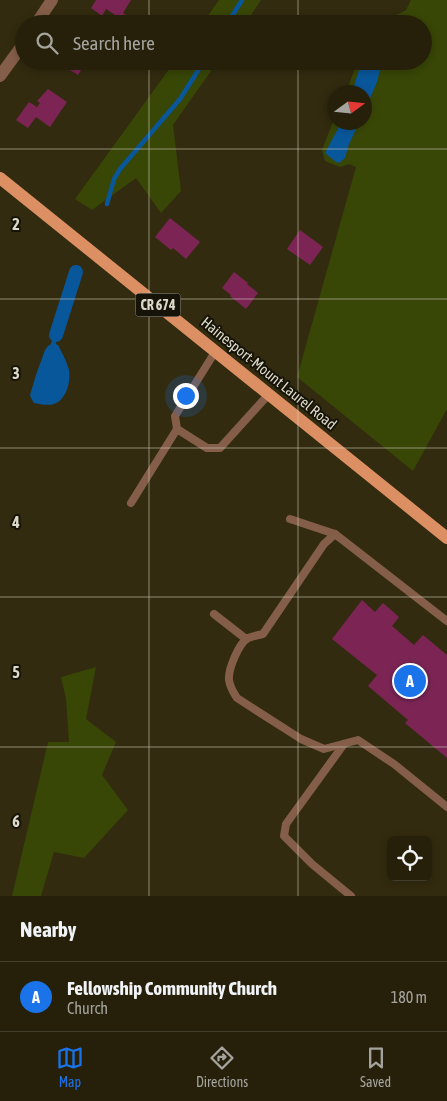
<!DOCTYPE html>
<html lang="en">
<head>
<meta charset="utf-8">
<style>
  :root { --surface:#26200b; --page:#2e2814; --text:#f1f3f6; --muted:#a4a39d; --line:#423e2c; --accent:#1a73e8 }
  body { margin:0; font-family:"Asap Condensed",sans-serif; background:var(--page); color:var(--text) }
  .controls { position:absolute; right:15px; bottom:15px; display:grid; overflow:hidden; border-radius:8px; box-shadow:0 2px 8px #0003 }
  .controls button { width:45px; height:45px; display:grid; place-items:center; padding:0; border:0; border-bottom:1px solid var(--line); background:var(--surface); color:var(--text); font:25px sans-serif }
  .compass { position:absolute; left:327px; top:85px; width:45px; height:45px; border-radius:50%; background:var(--surface); box-shadow:0 2px 8px #0003; rotate:75deg }
  .you { position:absolute; left:185px; top:395px; width:18px; height:18px; margin:-12px; border:4px solid #fff; border-radius:50%; background:#1a73e8; box-shadow:0 0 0 8px #1a73e833 }
  .badge { display:grid; place-items:center; width:32px; height:32px; border-radius:50%; background:var(--accent); color:#fff; font-size:16px; font-weight:700 }
  .pin { position:absolute; translate:-50% -50%; border:2px solid #fff; box-shadow:0 1px 5px #0006 }
  .list { margin:0; padding:0; list-style:none }
  h2 { display:flex; justify-content:space-between; align-items:center; height:65px; margin:0; padding:0 20px; font-size:21px }
  h2 small { font-size:16px; font-weight:400; color:var(--muted) }
  .list li { display:grid; grid-template-columns:32px 1fr auto; gap:15px; align-items:center; box-sizing:border-box; height:70px; padding:0 20px; border-top:1px solid var(--line) }
  .list b { display:block; font-size:19px; white-space:nowrap }
  .list p { margin:0; font-size:16px; white-space:nowrap; color:var(--muted) }
  .list em { font-size:16px; font-style:normal; color:var(--muted) }
  .icon { flex:none; width:28px; height:28px; fill:none; stroke:currentColor; stroke-width:2; stroke-linecap:round; stroke-linejoin:round }
  .map { position:relative; flex:none; width:447px; height:896px; overflow:hidden }
  .search { position:absolute; background:var(--surface); box-shadow:0 2px 8px #0003; left:15px; right:15px; top:15px; height:55px; display:flex; align-items:center; gap:12px; box-sizing:border-box; padding:0 18px; border-radius:28px; color:var(--muted); font-size:19px }
  .sheet { height:135px; background:var(--surface) }
  nav { display:flex; justify-content:space-around; align-items:center; box-sizing:border-box; height:70px; border-top:1px solid var(--line); background:var(--surface); font-size:14px; color:var(--muted) }
  nav a { display:grid; justify-items:center; gap:2px }
  nav .on { color:var(--accent) }
  .map>svg:first-child { display:block }
  .green { fill:#384606 }
  .water { fill:#09579b }
  .lines { fill:none; stroke-linecap:round; stroke-linejoin:round }
  .stream { stroke:#09579b; stroke-width:4.5 }
  .canal { stroke:#09579b; stroke-width:14 }
  .building { fill:#7c2555 }
  .lane { stroke:#845e49; stroke-width:8 }
  .street { stroke:#845e49; stroke-width:12 }
  .primary { stroke:#dc8f63; stroke-width:12 }
  .grid { fill:none; stroke:#ddd9c9; stroke-width:1; stroke-opacity:0.55 }
  .labels { text-anchor:middle; dominant-baseline:central; stroke-width:4; stroke-linejoin:round; paint-order:stroke }
  .shield { fill:#161308; stroke:#a19e8f; stroke-width:1 }
  .shield-label { font-size:14px; font-weight:bold; fill:#ddd9c9 }
  .street-label { font-size:15px; fill:#ddd9c9; stroke:#161308 }
  .grid-label { font-size:16px; text-anchor:middle; font-weight:bold; fill:#ddd9c9; stroke:#161308; stroke-width:4; stroke-linejoin:round; paint-order:stroke }
</style>
</head>
<body>
<div class="map">
<svg width="447" height="896" viewBox="0 0 447 896">
  <rect width="100%" height="100%" fill="#322b0f"/>
  <g class="green">
    <path d="M219,0H261L245,24H202Z"/>
    <path d="M411,0H447V409L413,471L297,377L356,167L349,164L340,167L325,161L322,150L334,119V122H364V92H346L358,61H423V24H379L406,10Z"/>
    <path d="M175,61H218L173,125L181,191L161,213L136,178L92,210L75,199Z"/>
    <path d="M96,667L86,719L116,742L102,775L128,810L84,858L54,852L41,896H12L48,742H69L66,699L61,677Z"/>
  </g>
  <g class="water">
    <path d="M362,61H382V62L377,82L365,110L364,92H352Z"/>
    <path d="M341,123H359L349,144L345,158L339,163L336,162L325,153Z"/>
    <path d="M53,343L58,345C62,353 67,362 69,370C71,382 66,400 54,404C47,406 40,404 34,403L31,398L30,395L36,375L45,350L48,346Z"/>
  </g>
  <g class="lines">
    <g class="stream">
      <path d="M227,24L242,0"/>
      <path d="M107,204L114,179L120,169L180,99L204,61"/>
      <path d="M52,348L56,335"/>
    </g>
    <path class="canal" d="M56,335L76,272"/>
  </g>
  <g class="building">
    <path d="M96,0H131L123,13L131,18L127,24H113L110,22L115,15L106,9L102,16L91,8Z"/>
    <path d="M61,61H87L78,75L60,64Z"/>
    <path d="M48,89L67,102L50,127L36,117L28,128L16,120L29,102L37,107L40,103L37,101Z"/>
    <path d="M170,218L200,242L186,259L173,248L171,250L155,237Z"/>
    <path d="M300,230L323,247L310,265L287,249Z"/>
    <path d="M234,272L248,283L247,284L258,293L246,309L230,296L231,295L222,288Z"/>
    <path d="M362,600L375,612L383,603L399,617L392,626L414,645L423,635L447,655V758L405,723L408,720L368,686L377,675L332,639Z"/>
  </g>
  <g class="lines">
    <g class="lane">
      <path d="M215,352L175,416L177,429L207,448H220L269,394"/>
      <path d="M131,503L177,429"/>
      <path d="M290,519L335,534L447,621"/>
      <path d="M335,534L324,544L263,634C258,635 253,636 248,638C239,643 228,669 229,680C230,687 233,692 237,698L301,739L324,749L358,740L394,764L447,807"/>
      <path d="M214,614L246,639"/>
      <path d="M344,744L286,824L284,836L312,864L351,896"/>
    </g>
    <g class="street">
      <path d="M36,24L52,0"/>
      <path d="M0,76L24,43"/>
    </g>
    <path class="primary" d="M0,178L447,538"/>
  </g>
  <path class="grid" d="M149,0V24M298,0V24M149,61V896M298,61V896M0,149H447M0,299H447M0,448H447M0,597H447M0,747H447"/>
  <g class="labels">
    <rect class="shield" x="135.5" y="293.5" width="45" height="23" rx="4"/>
    <g class="shield-label">
      <text x="158" y="305">CR 674</text>
    </g>
    <g class="street-label">
      <text transform="translate(269 373) rotate(39)">Hainesport-Mount Laurel Road</text>
    </g>
  </g>
  <g class="grid-label">
    <text x="16" y="230">2</text>
    <text x="16" y="379">3</text>
    <text x="16" y="528">4</text>
    <text x="16" y="678">5</text>
    <text x="16" y="827">6</text>
  </g>
</svg>
<div class="controls">
<button><svg class="icon" aria-label="locate" viewBox="0 0 24 24"><circle cx="12" cy="12" r="6"/><path d="M12 2v4M12 18v4M2 12h4M18 12h4"/></svg></button>
</div>
<svg class="compass" viewBox="-18 -18 36 36"><path d="M0-13l5 13h-10z" fill="#e53935"/><path d="M0 13l5-13h-10z" fill="#a4a39d"/></svg>
<div class="you"></div>
<div class="pin badge" style="left:410px;top:681px">A</div>
<div class="search"><svg class="icon" aria-label="search" viewBox="0 0 24 24"><circle cx="10" cy="10" r="6"/><path d="M15 15l6 6"/></svg>Search here</div>
</div>
<section class="sheet">
<h2>Nearby<small></small></h2>
<ul class="list">
<li><span class="badge">A</span><div><b>Fellowship Community Church</b><p>Church</p></div><em>180 m</em></li>
</ul>
</section>
<nav>
<a class="on"><svg class="icon" aria-label="map" viewBox="0 0 24 24"><path d="M3 6l6-2 6 2 6-2v14l-6 2-6-2-6 2zM9 4v14M15 6v14"/></svg>Map</a>
<a><svg class="icon" aria-label="directions" viewBox="0 0 24 24"><path d="M12 3l9 9-9 9-9-9zM9 14v-3h6M13 9l2 2-2 2"/></svg>Directions</a>
<a><svg class="icon" aria-label="saved" viewBox="0 0 24 24"><path d="M7 4h10v16l-5-4-5 4z"/></svg>Saved</a>
</nav>
</body>
</html>
